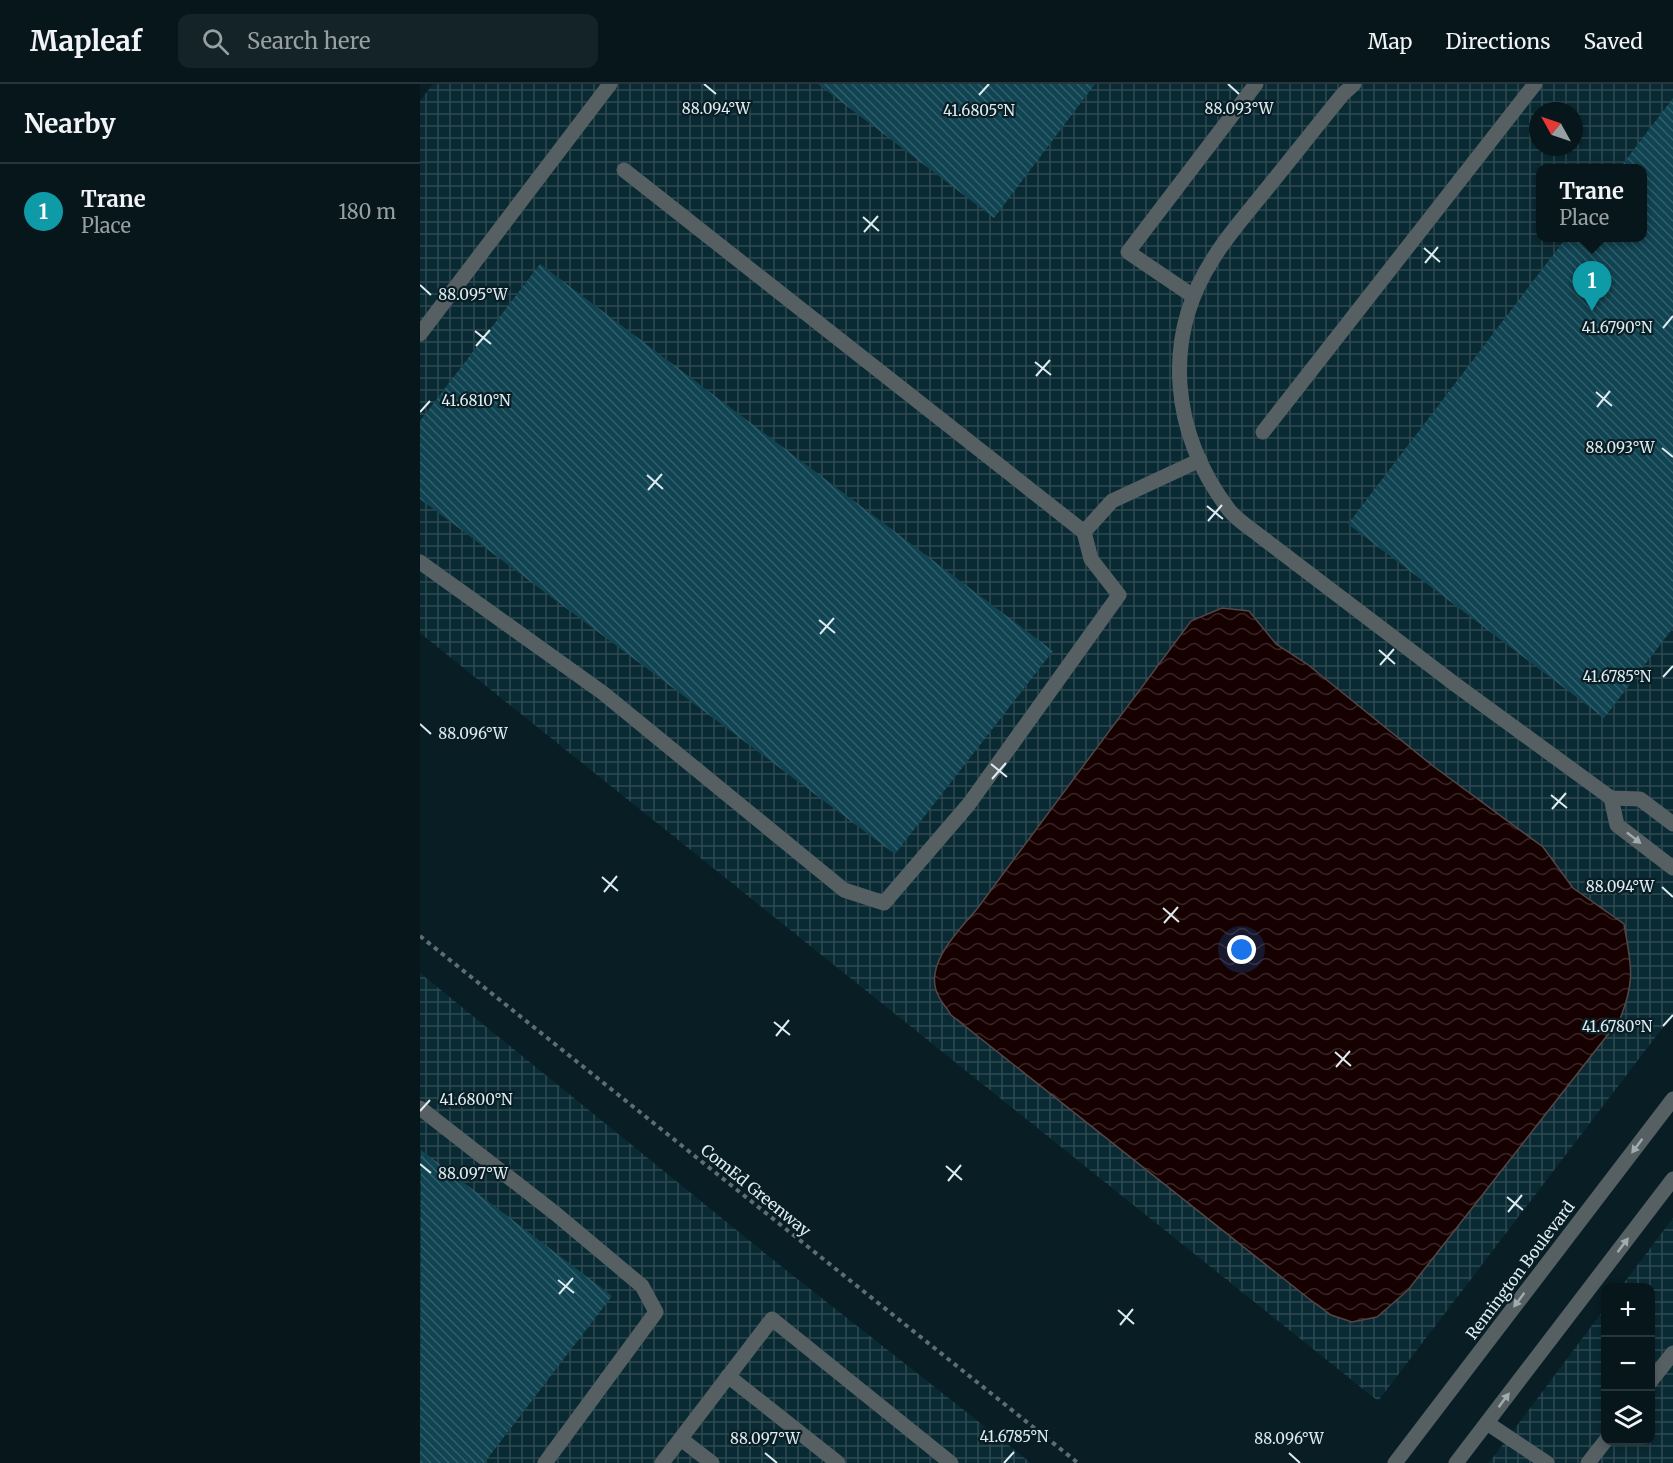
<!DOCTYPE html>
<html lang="en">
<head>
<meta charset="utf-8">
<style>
  :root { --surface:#06161b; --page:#142328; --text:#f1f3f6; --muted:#989fa3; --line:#27353a; --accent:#fa9f4f }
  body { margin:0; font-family:Merriweather,serif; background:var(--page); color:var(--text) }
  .controls { position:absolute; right:18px; bottom:18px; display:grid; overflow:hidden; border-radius:12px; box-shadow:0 3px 9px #0003 }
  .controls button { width:54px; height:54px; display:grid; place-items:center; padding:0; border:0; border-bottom:2px solid var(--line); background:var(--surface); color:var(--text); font:30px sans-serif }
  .compass { position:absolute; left:1109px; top:18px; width:54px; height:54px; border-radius:50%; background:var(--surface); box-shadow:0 3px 9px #0003; rotate:310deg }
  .you { position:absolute; left:822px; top:866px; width:21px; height:21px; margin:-15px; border:4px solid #fff; border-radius:50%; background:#1a73e8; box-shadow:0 0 0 9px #1a73e833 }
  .badge { display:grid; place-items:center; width:39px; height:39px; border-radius:50%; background:var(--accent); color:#fff; font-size:20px; font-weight:700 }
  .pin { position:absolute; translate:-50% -50px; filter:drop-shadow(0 2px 3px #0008) }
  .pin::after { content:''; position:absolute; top:32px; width:21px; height:18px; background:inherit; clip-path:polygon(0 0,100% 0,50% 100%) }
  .popup { position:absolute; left:1116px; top:80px; width:111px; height:78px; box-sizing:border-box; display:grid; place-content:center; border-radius:12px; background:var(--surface); filter:drop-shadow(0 2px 4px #0005); font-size:20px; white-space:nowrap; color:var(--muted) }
  .popup b { font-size:22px; color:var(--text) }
  .popup::after { content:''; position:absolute; left:50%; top:100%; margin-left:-12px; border:12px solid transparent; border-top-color:var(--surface) }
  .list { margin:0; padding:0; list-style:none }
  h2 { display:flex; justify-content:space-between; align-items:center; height:78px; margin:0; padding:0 24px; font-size:26px }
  h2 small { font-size:20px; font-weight:400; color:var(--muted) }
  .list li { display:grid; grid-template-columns:39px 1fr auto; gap:18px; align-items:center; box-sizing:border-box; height:96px; padding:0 24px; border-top:2px solid var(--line) }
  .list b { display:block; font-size:22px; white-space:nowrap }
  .list p { margin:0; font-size:20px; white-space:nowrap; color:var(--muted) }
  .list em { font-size:20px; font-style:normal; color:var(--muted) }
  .icon { flex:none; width:33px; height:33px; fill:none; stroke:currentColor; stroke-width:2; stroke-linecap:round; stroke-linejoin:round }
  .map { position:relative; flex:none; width:1253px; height:1379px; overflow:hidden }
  header { display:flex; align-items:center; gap:36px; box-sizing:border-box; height:84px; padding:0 30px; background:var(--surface); border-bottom:2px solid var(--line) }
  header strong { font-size:28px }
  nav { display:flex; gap:33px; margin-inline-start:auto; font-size:21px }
  .search { width:420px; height:54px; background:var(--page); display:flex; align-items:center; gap:15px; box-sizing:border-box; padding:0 21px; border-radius:12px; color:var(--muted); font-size:22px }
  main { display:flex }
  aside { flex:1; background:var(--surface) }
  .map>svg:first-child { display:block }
  .industrial { fill:url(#industrial-grid); fill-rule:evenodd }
  .water { fill:url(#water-waves); stroke:#534648; stroke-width:1.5 }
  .building { fill:url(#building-back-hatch) }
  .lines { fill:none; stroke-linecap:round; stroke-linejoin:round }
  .path { stroke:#5c6e74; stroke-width:4; stroke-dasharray:4.5 4.5; stroke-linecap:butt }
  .minor { stroke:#566063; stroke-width:15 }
  .oneway { fill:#a1acb1 }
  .ticks { fill:none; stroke:#deebf0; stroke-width:2 }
  .labels { text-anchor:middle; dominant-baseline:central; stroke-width:4.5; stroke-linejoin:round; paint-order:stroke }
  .street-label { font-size:16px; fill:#deebf0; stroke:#081e24 }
  .ticks-label { font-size:15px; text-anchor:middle; fill:#deebf0; stroke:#081e24; stroke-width:4.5; stroke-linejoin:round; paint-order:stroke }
</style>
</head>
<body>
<header>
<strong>Mapleaf</strong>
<div class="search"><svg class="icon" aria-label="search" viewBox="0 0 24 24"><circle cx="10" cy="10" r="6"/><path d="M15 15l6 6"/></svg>Search here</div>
<nav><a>Map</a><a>Directions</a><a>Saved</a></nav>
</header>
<main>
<aside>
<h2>Nearby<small></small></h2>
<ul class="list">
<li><span class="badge" style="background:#0f9aa8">1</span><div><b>Trane</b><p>Place</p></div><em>180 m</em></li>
</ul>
</aside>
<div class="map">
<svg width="1253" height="1379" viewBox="0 0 1253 1379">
  <defs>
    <pattern id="industrial-grid" width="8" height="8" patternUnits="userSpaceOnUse" patternTransform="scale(1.5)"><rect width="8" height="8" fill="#0a2a33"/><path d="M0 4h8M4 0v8" fill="none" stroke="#2d4951"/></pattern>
    <pattern id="water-waves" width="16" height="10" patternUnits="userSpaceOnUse" patternTransform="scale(1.5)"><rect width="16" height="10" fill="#170000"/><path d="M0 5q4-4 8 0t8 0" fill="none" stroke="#382526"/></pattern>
    <pattern id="building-back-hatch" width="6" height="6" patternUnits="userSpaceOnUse" patternTransform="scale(1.5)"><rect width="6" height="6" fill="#114452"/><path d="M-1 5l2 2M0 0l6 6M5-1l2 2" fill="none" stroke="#335f6b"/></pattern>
  </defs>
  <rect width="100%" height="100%" fill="#081e24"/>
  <g class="industrial">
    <path d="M13,0H1253V930L958,1317L0,549V17ZM1118,27H1154V63H1118ZM1121,85H1223V154H1121Z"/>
    <path d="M0,889L347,1171L611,1379H0Z"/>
    <path d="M1253,1134V1379H1069L1185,1224L1186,1356H1230V1204L1201,1203Z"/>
  </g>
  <path class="water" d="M802,524L829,527L856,560L887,580L1013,682L1123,763L1153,804L1204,840C1211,881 1216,895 1200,935L988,1206L957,1233L932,1238L911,1231L888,1214L531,931C527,924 521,918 518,911C503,881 539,846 557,825L771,537Z"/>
  <g class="building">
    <path d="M398,0H675L574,134Z"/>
    <path d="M1253,14V544L1184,634L928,440L1146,154H1223V85H1199Z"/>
    <path d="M120,180L633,567L475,770L0,415V337Z"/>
    <path d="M1,1066L192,1212L64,1379H0Z"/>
  </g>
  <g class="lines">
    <path class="path" d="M0,852L658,1379"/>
    <g class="minor">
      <path d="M934,0L923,10C895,44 868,79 840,113C824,133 806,153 793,175C741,256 752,350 809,426C817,436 830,444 840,452L1036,601L1191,714L1220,715L1253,740"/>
      <path d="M204,86L664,448"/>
      <path d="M773,212L708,168L836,0"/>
      <path d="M0,250L190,0"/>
      <path d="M843,348L1115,0"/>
      <path d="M0,478L183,609L424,806L464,819L549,720L699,511L671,475L664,448L692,417L780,376"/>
      <path d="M1191,714L1197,741L1253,784"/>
      <path d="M0,1024L136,1130L222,1202L236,1228L125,1379"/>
      <path d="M308,1292L418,1379"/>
      <path d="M1230,1298L1253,1269"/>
      <path d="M1067,1339L1127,1379"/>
      <path d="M261,1355L292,1379"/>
      <path d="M242,1379L352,1235L531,1379"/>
      <path d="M975,1379L1253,1015"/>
      <path d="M1036,1379L1253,1095"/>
      <path d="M1168,1379L1186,1356"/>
    </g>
  </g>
  <defs><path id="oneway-solid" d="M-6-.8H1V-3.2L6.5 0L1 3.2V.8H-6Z" transform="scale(1.5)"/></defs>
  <g class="oneway">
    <use href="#oneway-solid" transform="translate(1214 754) rotate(38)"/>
    <use href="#oneway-solid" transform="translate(1217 1062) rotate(127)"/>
    <use href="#oneway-solid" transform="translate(1203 1161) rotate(-53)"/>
    <use href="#oneway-solid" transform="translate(1099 1216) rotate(127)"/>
    <use href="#oneway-solid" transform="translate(1084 1316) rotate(-53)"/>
  </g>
  <path class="ticks" d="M284,0L296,10M808,0L819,10M559,11L569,0M443,133L459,147M444,148L458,132M1004,164L1020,178M1005,179L1018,163M0,201L11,211M1243,244L1253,232M55,247L71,260M56,262L70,246M615,278L631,291M616,292L630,276M1176,308L1192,322M1177,323L1190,307M0,328L10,317M1242,364L1253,373M227,391L243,405M228,406L242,390M787,422L803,435M788,437L802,421M399,536L415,549M400,550L414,534M959,566L975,580M960,581L974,565M1243,593L1253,582M0,640L11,650M571,680L587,693M572,695L586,679M1131,711L1147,724M1132,725L1146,709M182,793L198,807M1242,803L1253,813M184,808L197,792M743,824L759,838M744,839L758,823M354,938L370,951M1243,942L1253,931M356,952L369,936M915,968L931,982M916,983L930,967M0,1027L10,1016M0,1080L11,1089M526,1082L542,1096M528,1097L541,1081M1087,1113L1103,1126M1088,1128L1102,1111M138,1196L154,1209M139,1210L153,1194M698,1226L714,1240M700,1241L713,1225M345,1369L357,1379M869,1369L880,1379M584,1379L594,1368"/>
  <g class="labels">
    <g class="street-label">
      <text transform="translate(336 1106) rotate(39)">ComEd Greenway</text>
      <text transform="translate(1100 1186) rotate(-53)">Remington Boulevard</text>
    </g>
  </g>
  <g class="ticks-label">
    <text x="296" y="30">88.094°W</text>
    <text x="819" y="30">88.093°W</text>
    <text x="559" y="32">41.6805°N</text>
    <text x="53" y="216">88.095°W</text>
    <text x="1197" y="249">41.6790°N</text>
    <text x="56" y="322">41.6810°N</text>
    <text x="1200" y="369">88.093°W</text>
    <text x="1197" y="598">41.6785°N</text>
    <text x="53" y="655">88.096°W</text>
    <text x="1200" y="808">88.094°W</text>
    <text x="1197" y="948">41.6780°N</text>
    <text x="56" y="1021">41.6800°N</text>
    <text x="53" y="1095">88.097°W</text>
    <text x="594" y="1358">41.6785°N</text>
    <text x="345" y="1360">88.097°W</text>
    <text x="869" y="1360">88.096°W</text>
  </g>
</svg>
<div class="controls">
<button>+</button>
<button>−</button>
<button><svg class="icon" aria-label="layers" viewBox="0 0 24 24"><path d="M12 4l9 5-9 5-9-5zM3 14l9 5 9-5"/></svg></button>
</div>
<svg class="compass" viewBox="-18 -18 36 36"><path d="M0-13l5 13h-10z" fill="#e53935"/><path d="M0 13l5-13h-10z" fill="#989fa3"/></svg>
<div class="you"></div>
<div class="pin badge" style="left:1172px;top:227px;background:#0f9aa8">1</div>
<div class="popup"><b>Trane</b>Place</div>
</div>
</main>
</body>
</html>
